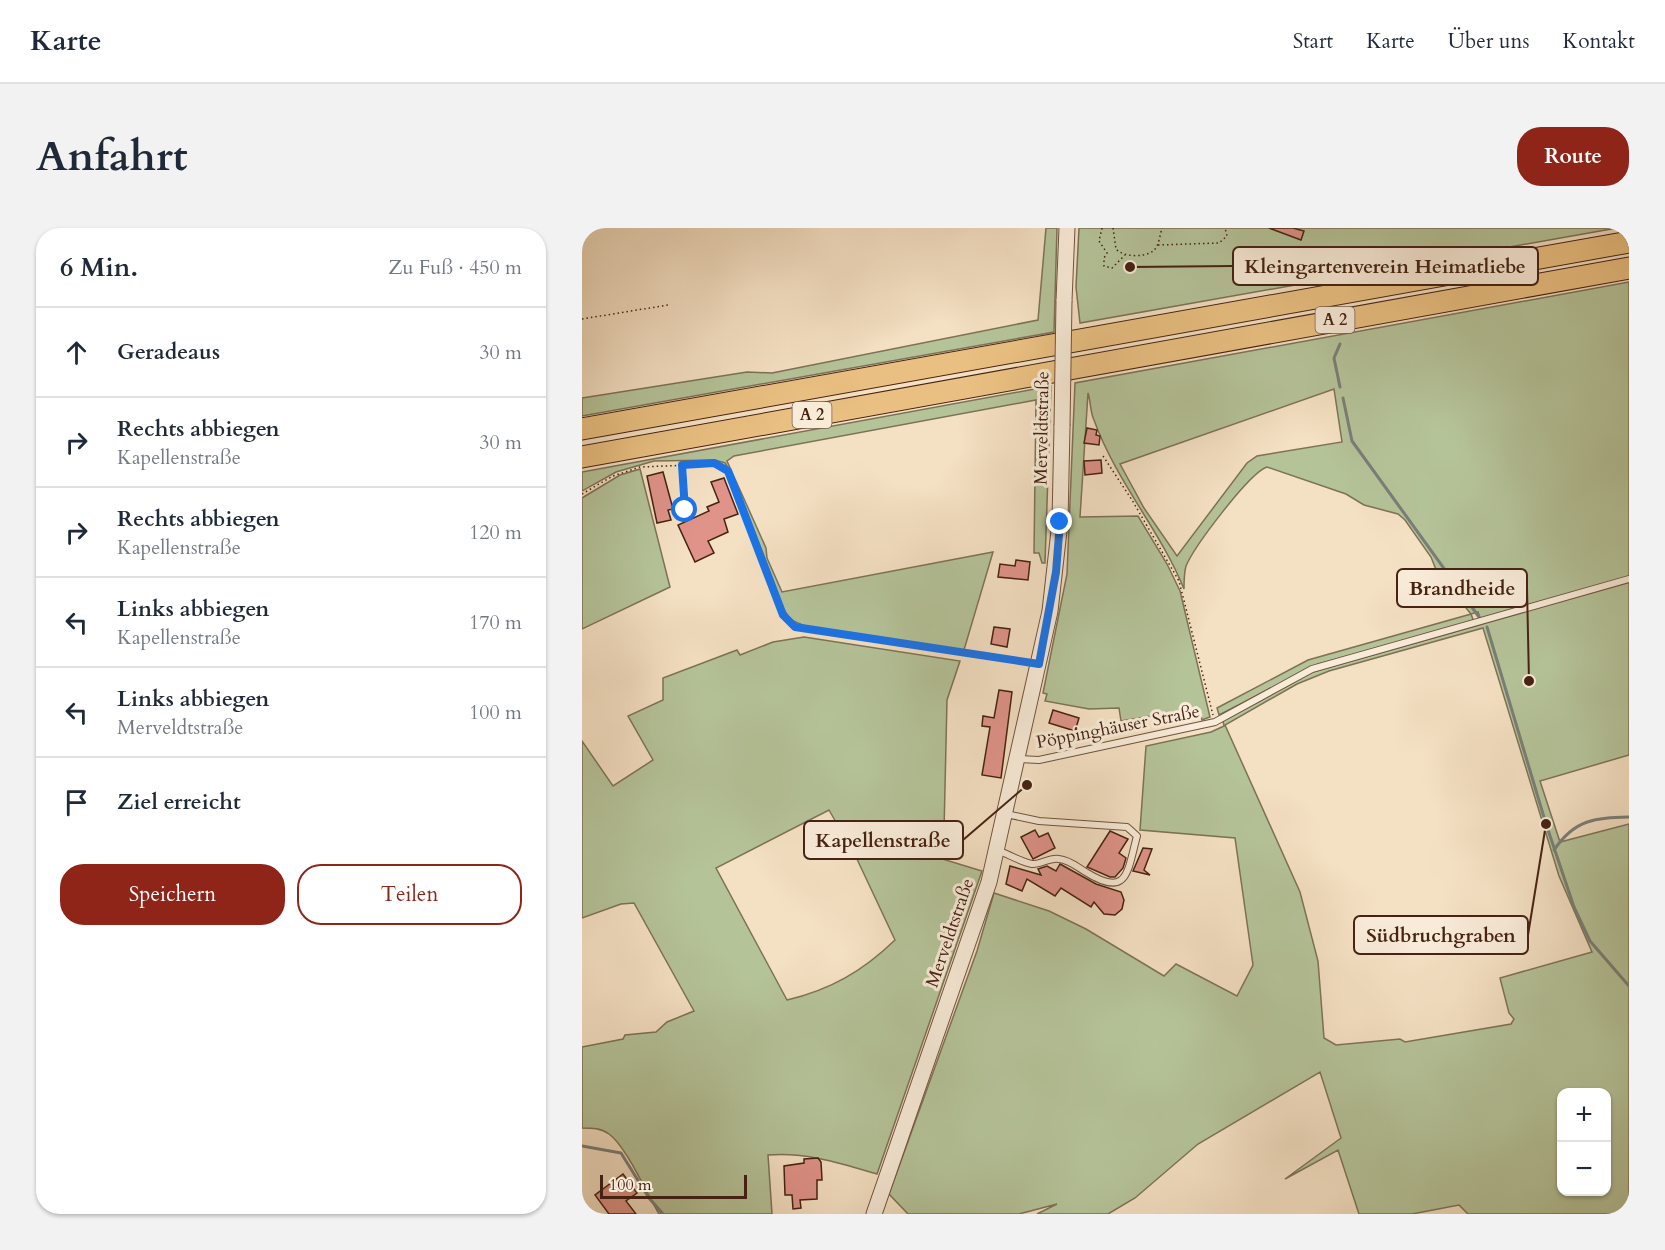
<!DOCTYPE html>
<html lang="de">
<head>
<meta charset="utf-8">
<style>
  :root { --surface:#fff; --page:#f2f2f3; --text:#1f2937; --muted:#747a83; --line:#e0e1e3; --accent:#8f2418 }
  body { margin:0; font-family:Cardo,serif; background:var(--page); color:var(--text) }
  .controls { position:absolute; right:18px; bottom:18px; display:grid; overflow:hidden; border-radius:12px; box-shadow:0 2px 4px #0004 }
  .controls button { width:54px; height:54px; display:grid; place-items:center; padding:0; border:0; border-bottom:2px solid var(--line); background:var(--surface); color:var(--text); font:30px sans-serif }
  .scale { position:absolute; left:18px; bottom:15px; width:147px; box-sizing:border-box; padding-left:6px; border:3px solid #452212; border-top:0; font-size:16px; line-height:21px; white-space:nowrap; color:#452212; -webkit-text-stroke:4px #f8ebd8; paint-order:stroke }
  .stop { position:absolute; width:18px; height:18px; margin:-14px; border:4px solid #1a73e8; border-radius:50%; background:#fff }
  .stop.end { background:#1a73e8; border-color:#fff; box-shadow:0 2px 6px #0008 }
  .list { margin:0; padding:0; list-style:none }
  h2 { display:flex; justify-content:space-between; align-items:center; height:78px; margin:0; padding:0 24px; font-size:26px }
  h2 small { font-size:20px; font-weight:400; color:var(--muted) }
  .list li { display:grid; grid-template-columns:39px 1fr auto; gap:18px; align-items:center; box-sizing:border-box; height:90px; padding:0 24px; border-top:2px solid var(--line) }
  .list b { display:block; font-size:22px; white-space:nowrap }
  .list p { margin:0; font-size:20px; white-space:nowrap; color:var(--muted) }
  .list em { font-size:20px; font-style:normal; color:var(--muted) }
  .actions { display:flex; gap:12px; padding:18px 24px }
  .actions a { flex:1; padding:14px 0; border:2px solid var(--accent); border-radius:24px; text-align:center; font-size:21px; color:var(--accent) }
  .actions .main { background:var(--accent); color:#fff }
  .icon { flex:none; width:33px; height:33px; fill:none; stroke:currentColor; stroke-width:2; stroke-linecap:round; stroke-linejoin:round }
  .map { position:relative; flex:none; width:1047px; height:986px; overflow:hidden; border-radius:24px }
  header { display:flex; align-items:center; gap:36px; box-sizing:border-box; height:84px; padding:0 30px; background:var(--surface); border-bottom:2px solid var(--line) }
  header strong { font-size:28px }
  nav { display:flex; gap:33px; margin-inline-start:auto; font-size:21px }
  .intro { display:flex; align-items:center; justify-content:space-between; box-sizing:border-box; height:144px; padding:0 36px }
  h1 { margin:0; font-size:42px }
  .button { padding:15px 27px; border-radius:24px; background:var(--accent); color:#fff; font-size:21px; font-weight:700 }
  main { display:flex; gap:36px; padding:0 36px }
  aside { flex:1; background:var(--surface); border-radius:24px; box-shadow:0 2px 4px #0004 }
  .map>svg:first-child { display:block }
  .green { fill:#b5c399; stroke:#7d7256; stroke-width:1.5; fill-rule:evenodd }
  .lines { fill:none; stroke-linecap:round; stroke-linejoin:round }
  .stream { stroke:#7a7e77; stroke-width:3 }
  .building { fill:#df9389; stroke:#452212; stroke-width:1.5 }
  .service-casing { stroke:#71523e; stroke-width:8 }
  .tertiary-casing { stroke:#71523e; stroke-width:17 }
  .motorway-casing { stroke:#452212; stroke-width:23 }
  .path { stroke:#452212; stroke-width:1.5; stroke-dasharray:1.5 3; stroke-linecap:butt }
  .service { stroke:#f8ebd8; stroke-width:6 }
  .tertiary { stroke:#f8ebd8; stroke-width:15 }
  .motorway { stroke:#eac082; stroke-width:21 }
  .tertiary-bridge-casing { stroke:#71523e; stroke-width:17; stroke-linecap:butt }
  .tertiary-bridge { stroke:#f8ebd8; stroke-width:15 }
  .route { stroke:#1a73e8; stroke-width:8 }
  .labels { text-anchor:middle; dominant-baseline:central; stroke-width:6; stroke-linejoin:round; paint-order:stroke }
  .shield { fill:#f8ebd8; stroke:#7b5e4d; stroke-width:1.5 }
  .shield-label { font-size:16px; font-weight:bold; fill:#452212 }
  .street-label { font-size:18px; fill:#452212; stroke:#f8ebd8 }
  .leader { fill:none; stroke:#452212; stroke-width:2 }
  .callout-dot { fill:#452212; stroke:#f8ebd8; stroke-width:2 }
  .callout { fill:#f8ebd8; stroke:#452212; stroke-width:2 }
  .callout-label { font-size:20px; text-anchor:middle; font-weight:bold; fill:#452212 }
</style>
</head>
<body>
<header>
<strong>Karte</strong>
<nav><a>Start</a><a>Karte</a><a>Über uns</a><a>Kontakt</a></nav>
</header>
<div class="intro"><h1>Anfahrt</h1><a class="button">Route</a></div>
<main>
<aside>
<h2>6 Min.<small>Zu Fuß · 450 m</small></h2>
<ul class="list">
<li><svg class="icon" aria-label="ahead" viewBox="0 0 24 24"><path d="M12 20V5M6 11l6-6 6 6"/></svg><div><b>Geradeaus</b></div><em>30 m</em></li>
<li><svg class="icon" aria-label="right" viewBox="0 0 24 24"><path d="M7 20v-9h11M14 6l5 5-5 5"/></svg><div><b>Rechts abbiegen</b><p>Kapellenstraße</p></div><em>30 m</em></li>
<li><svg class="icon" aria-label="right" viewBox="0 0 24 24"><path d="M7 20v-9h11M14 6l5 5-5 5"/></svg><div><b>Rechts abbiegen</b><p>Kapellenstraße</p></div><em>120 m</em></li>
<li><svg class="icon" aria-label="left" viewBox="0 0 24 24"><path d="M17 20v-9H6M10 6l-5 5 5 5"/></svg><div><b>Links abbiegen</b><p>Kapellenstraße</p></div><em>170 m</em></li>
<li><svg class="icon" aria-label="left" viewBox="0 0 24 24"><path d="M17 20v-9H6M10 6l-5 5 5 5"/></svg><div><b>Links abbiegen</b><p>Merveldtstraße</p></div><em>100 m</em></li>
<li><svg class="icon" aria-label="arrive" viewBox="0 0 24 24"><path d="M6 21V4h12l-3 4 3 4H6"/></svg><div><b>Ziel erreicht</b></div></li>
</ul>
<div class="actions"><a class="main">Speichern</a><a>Teilen</a></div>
</aside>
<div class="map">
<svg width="1047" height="986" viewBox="0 0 1047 986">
  <rect width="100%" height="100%" fill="#f4e0c3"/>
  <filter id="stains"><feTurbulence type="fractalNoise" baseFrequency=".00333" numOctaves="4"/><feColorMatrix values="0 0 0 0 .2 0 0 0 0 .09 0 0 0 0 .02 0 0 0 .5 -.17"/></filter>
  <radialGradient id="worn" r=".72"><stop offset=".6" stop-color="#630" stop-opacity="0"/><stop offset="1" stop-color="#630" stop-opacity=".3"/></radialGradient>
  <g class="green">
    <path d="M464,0H475L472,104L0,188V170L165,144L190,145L456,92Z"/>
    <path d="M497,0H1035L498,95L494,59Z"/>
    <path d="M1047,54V527L958,553L978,614L1047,596V986H886L877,977L830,986H777L756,922L703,951L759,910L738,844L616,916L553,970L526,986H455L475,976L437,986H326L307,966L395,723L412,665L467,683L504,701L582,748L594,736L655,768L671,737L653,610L558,602L564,518L629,504L642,498L641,493L728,445L900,396L896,384L889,386L892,394L736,436L637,487L635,480L726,432L889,386L855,344L849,329L823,292L816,286L782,277L764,266L685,239C667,245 612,319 604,338C602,345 602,354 602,361C578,302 534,253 512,192C508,184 509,174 506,165L498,289L556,288L585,336L598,363L628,489L620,492L617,480L539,493L537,480L507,481L463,473L465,466L461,465L485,346L493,155ZM752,161L760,214L675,228L665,235L595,328L562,280L538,236ZM901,400L977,648L1010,724L918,750L927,785L932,791L929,796L823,814L818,811L754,817L742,810L736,733L718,664L643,497L715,456L747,443ZM980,864H1024V964H980Z"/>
    <path d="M469,158L463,335H460L457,325H452L454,172L152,228L145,233L184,320L185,330L200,364L411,324L382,422L225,399L209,392L202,382L151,247L143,235L133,232L72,233L34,244L0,263V244Z"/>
    <path d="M58,241L88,359L0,401V270L38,247Z"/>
    <path d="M222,409L378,433L365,472L362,603L357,630L400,643L295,946C258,935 224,924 186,927L190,986H77C65,966 44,918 27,906C19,900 10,900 0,900V819L41,811L43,807L74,804L85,794L112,783L52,675L39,676L0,690V513L31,558L71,532L46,488L81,472V450L155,422L158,427L191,414ZM247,582L274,629L313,712C281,743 248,762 205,772L134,640Z"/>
  </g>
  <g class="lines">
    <g class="stream">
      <path d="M758,159L752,130L758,116"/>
      <path d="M761,170L770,213L897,389"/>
      <path d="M905,399L964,596L992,679L1008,713L1047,758"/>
      <path d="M972,622C993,591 1013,590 1047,589"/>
      <path d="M0,918L39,925L67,970L81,986"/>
    </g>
  </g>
  <g class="building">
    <path d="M687,0H711L722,3L719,12Z"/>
    <path d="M505,200L515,202L514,207L518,208L517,217L502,215Z"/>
    <path d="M519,232L520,245L503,247L502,233Z"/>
    <path d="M81,244L91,281L86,282L89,292L75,295L65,248Z"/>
    <path d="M142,250L156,286L142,291L146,304L126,313L132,325L113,334L96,297L127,283L125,279L137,274L129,254Z"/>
    <path d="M434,332L448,334L446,352L416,349L418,336L433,338Z"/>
    <path d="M412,399L428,401L425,419L409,416Z"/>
    <path d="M417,462L430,464L419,550L400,547L408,499L400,498L401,488L412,490Z"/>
    <path d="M471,482L497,490L493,503L467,495Z"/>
    <path d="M453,602L457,609L466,605L473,620L451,631L439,609Z"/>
    <path d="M528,603L546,611L537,625L544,630L541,640L533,649H528L505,639Z"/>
    <path d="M561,620L570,621L562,642L568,647L551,643Z"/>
    <path d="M478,636L514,656L539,664L542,672L540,681L533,687L522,686L512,674L509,679L479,660L473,668L445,651L440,663L424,656L428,638L459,647L456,641L465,638L474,643Z"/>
    <path d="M236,930L239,934L240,952H235V971L218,972L219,980L211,981L210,967H203L202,938L222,935V931Z"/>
    <path d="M41,946L55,965L44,973L54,986H27L13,967Z"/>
  </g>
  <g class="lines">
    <defs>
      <g id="service">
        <path d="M437,531L457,532L633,494L730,441L1047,351"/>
        <path d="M415,622C426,626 439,634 450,636C458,637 468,629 477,631C487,632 494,638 502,643C546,671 545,645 555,608L545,599L457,593L424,586"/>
      </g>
      <g id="tertiary">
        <path d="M482,73L485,0"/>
        <path d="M292,986L407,654L468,383L478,294L480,198"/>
      </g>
      <g id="motorway">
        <path d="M0,201L1047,14"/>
        <path d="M0,229L1047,40"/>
      </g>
    </defs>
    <use href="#service" class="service-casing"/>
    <use href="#tertiary" class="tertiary-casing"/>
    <use href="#motorway" class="motorway-casing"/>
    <g class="path">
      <path d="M520,0L517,13L525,25L522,30V38L530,40L543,27"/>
      <path d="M531,0L534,21C541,29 562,30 571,23C577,19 578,6 580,0"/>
      <path d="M576,17L637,15L645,8L643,0"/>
      <path d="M0,91L86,77"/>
      <path d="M521,228L550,272L597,353L631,487"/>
      <path d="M100,238L103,282"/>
      <path d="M0,266L31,248L58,239L135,236L146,243L150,251L201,387L208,395L223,402L444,434"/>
    </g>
    <use href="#service" class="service"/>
    <use href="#tertiary" class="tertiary"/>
    <use href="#motorway" class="motorway"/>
    <defs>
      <path id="tertiary-bridge" d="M480,198L482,73"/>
    </defs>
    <use href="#tertiary-bridge" class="tertiary-bridge-casing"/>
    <use href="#tertiary-bridge" class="tertiary-bridge"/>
  </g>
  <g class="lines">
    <path class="route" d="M103,282L100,237L132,235L146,243L201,387L213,399L457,436L474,344L478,294"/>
  </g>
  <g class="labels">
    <g class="shield">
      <rect x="733.5" y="79" width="39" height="26" rx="4.5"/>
      <rect x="210.5" y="174" width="39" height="26" rx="4.5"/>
    </g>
    <g class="shield-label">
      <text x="753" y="92">A 2</text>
      <text x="230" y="187">A 2</text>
    </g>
    <g class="street-label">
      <text transform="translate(460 200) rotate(-89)">Merveldtstraße</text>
      <text transform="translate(536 499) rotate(-11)">Pöppinghäuser Straße</text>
      <text transform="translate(368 705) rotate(-71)">Merveldtstraße</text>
    </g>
  </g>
  <path class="leader" d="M548 39L651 38M947 453L945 360M445 557L381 612M964 596L946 707"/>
  <g class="callout-dot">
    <circle cx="548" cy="39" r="6"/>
    <circle cx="947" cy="453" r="6"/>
    <circle cx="445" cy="557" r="6"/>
    <circle cx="964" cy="596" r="6"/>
  </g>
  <g class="callout">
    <rect x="651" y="19" width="305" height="38" rx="6"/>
    <rect x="815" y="341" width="130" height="38" rx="6"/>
    <rect x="222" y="593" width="159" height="38" rx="6"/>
    <rect x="772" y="688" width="174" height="38" rx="6"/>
  </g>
  <g class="callout-label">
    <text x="803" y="45">Kleingartenverein Heimatliebe</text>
    <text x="880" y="367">Brandheide</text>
    <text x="301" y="619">Kapellenstraße</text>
    <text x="859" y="714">Südbruchgraben</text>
  </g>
  <rect width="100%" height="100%" filter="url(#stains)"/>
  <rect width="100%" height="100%" fill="url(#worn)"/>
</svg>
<div class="controls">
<button>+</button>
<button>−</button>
</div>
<div class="scale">100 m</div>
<div class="stop" style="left:103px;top:282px"></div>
<div class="stop end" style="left:478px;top:294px"></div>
</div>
</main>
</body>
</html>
